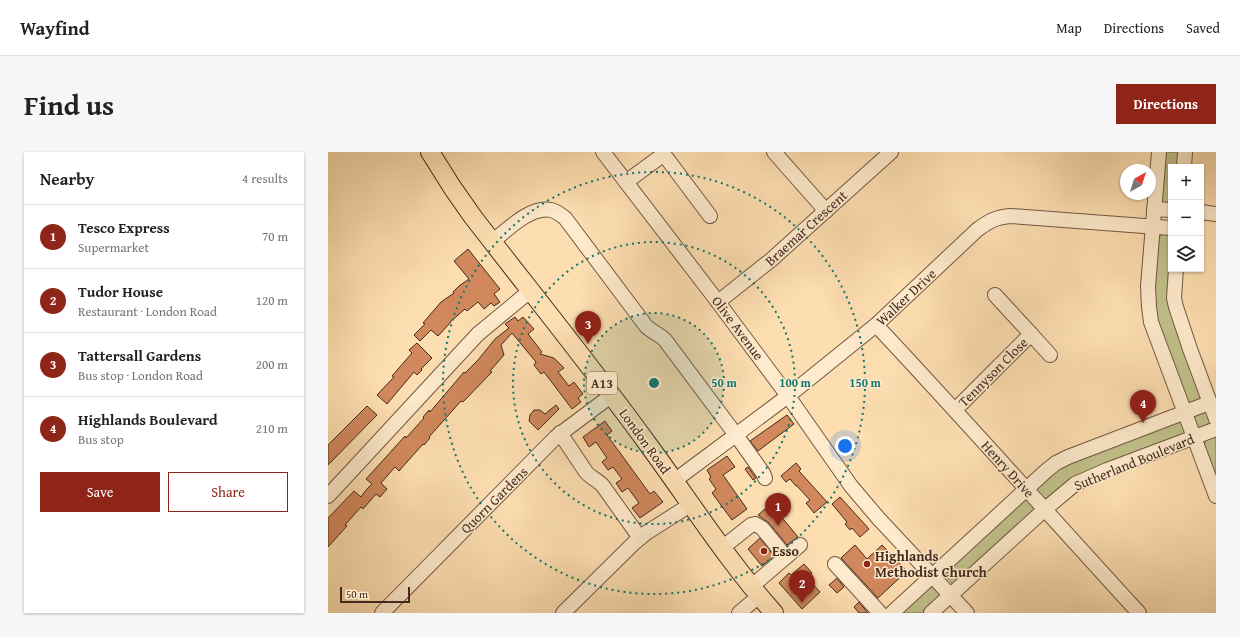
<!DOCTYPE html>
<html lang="en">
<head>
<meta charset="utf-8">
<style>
  :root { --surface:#fff; --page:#f6f6f6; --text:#222; --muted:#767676; --line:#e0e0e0; --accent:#8f2418 }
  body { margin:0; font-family:"Gentium Book Plus",serif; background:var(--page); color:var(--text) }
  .controls { position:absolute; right:12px; top:12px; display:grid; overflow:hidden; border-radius:0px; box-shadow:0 1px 3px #0004 }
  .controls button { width:36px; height:36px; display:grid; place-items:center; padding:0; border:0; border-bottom:1px solid var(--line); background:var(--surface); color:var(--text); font:20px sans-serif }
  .compass { position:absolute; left:792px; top:12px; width:36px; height:36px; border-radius:50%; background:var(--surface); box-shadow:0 1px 3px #0004; rotate:39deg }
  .scale { position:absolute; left:12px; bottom:10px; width:70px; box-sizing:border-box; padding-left:4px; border:2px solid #442a1f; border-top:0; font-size:11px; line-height:14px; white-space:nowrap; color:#442a1f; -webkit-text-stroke:3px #feeacc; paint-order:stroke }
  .you { position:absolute; left:517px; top:294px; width:14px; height:14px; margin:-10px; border:3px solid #fff; border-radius:50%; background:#1a73e8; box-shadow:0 0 0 6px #1a73e833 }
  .badge { display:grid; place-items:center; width:26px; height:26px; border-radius:50%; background:var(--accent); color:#fff; font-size:13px; font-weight:700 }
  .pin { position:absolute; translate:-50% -33px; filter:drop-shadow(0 1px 2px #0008) }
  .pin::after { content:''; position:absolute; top:21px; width:14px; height:12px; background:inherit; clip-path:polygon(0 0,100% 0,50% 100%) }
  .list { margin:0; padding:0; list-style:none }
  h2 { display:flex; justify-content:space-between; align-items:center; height:52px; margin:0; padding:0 16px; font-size:17px }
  h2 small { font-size:13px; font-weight:400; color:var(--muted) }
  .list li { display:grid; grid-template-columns:26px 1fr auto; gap:12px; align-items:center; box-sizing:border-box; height:64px; padding:0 16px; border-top:1px solid var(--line) }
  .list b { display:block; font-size:15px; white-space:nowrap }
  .list p { margin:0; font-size:13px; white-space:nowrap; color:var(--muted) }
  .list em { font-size:13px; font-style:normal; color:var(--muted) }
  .actions { display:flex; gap:8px; padding:12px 16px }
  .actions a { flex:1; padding:9px 0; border:1px solid var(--accent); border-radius:0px; text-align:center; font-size:14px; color:var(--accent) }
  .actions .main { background:var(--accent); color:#fff }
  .icon { flex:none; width:22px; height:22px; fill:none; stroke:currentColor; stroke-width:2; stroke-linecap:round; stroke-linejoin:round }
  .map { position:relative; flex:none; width:888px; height:461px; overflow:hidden; border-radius:0px }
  header { display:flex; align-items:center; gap:24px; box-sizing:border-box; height:56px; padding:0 20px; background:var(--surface); border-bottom:1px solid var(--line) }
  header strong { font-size:19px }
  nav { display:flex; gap:22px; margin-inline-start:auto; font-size:14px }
  .intro { display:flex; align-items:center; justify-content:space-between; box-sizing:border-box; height:96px; padding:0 24px }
  h1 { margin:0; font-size:28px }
  .button { padding:10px 18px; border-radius:0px; background:var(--accent); color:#fff; font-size:14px; font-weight:700 }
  main { display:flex; gap:24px; padding:0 24px }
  aside { flex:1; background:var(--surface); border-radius:0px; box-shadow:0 1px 3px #0004 }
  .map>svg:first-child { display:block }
  .green { fill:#c1c18a; stroke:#827654 }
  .building { fill:#d0885c; stroke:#442a1f }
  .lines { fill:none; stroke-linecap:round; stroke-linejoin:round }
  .minor-casing { stroke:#725743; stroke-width:16 }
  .major-casing { stroke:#442a1f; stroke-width:20 }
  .minor { stroke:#feeacc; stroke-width:14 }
  .major { stroke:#fddeb0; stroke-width:18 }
  .ring { fill:none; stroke:#0f766e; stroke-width:2; stroke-dasharray:2 4 }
  .poi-dot { fill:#8f2418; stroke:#feeacc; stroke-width:1.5 }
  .labels { text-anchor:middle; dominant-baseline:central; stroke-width:3; stroke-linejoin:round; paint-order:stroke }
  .shield { fill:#feeacc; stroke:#7c6453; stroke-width:1 }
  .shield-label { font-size:13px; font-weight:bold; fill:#442a1f }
  .street-label { font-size:14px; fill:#442a1f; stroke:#feeacc }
  .poi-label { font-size:14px; font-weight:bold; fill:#442a1f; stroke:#feeacc; text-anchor:start }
  .centre { fill:#0f766e; stroke:#feeacc; stroke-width:2 }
  .ring-label { font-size:12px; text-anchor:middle; font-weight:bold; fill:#0f766e; stroke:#feeacc; stroke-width:3; stroke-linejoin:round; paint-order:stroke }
</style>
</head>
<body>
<header>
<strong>Wayfind</strong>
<nav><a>Map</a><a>Directions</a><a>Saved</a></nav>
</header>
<div class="intro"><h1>Find us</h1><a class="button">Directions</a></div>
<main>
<aside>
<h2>Nearby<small>4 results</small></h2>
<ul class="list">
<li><span class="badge">1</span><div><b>Tesco Express</b><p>Supermarket</p></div><em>70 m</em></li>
<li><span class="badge">2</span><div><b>Tudor House</b><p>Restaurant · London Road</p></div><em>120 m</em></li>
<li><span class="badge">3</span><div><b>Tattersall Gardens</b><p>Bus stop · London Road</p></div><em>200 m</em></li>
<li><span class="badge">4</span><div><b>Highlands Boulevard</b><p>Bus stop</p></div><em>210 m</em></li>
</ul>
<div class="actions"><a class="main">Save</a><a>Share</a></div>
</aside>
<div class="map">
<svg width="888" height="461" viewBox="0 0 888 461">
  <rect width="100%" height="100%" fill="#fddeb0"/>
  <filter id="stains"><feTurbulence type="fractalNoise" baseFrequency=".005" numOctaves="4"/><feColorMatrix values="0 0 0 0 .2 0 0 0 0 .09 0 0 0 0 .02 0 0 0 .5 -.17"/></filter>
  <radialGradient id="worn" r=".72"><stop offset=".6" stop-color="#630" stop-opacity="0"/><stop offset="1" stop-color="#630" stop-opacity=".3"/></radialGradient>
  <g class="green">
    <path d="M835,0H854L853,15H843V55L835,53L832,47Z"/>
    <path d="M837,81L843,83V117L874,247L866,252L861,251L858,246L830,170L825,141L829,88L833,83Z"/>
    <path d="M879,258L886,270L872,277L869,276L865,265L867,262Z"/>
    <path d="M857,261L866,284L757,326L627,434L613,420L719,320Z"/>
    <path d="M888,284V326L876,295L878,287Z"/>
    <path d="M605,435L609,436L613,444L598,461H573L601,436Z"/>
  </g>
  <g class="building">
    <path d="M140,97L172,137L166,142L172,150L166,154L163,151L156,157L150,150L139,159L137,157L122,170H123L110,184L103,178L92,189L86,183L97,172L95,171L113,150L126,141L125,140L131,134L141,127L126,109Z"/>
    <path d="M187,165L190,169L195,165L206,177L200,182L214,200L212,202L226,206L236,216L230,220L241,234L246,230L255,242L250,246L253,250L244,257L216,220L213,222L206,213L208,210L184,181L173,193L176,203L162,219L164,220L135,250L133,249L101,285L102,286L96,293L95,292L71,319L67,315L53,331L59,337L52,345L48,342L35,357L33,355L17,373L19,374L0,395V366L26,339L33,345L38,338L44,332L38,327L77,284L78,286L96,266L95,265L101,258L102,260L136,220L137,221L150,208L167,187L181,176L177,172Z"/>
    <path d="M89,191L104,206L93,217L94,218L89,223L86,220L59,252L49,243L66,225L64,224L84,201L81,198Z"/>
    <path d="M228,253L231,257L210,278L201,269L202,263L206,258H212L217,262Z"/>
    <path d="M39,254L49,263L0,313V293Z"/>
    <path d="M459,263L466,272L430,299L422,289Z"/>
    <path d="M277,269L284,279L279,283L322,342L326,339L335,350L312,366L304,356L311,351L300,336L294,340L288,331L294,327L285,315L280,318L274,310L279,306L268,290L261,295L255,285Z"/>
    <path d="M399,304L407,315L395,323L419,357L404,368L384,341L388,337L381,327L383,325L379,318Z"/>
    <path d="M468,311L473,317L471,319L499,350L486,361L478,351L482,348L469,334H468L462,327L458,330L453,324Z"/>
    <path d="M420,315L428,326L425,328L417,317Z"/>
    <path d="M512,345L541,377L532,385L524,376L522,378L517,372L519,370L504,352Z"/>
    <path d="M446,356L470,385L459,393L441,371L430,363L437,357L440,361Z"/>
    <path d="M432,386L446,404L434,414L420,397Z"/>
    <path d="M527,393L539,407L554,393L579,419L550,446L513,406Z"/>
    <path d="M476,412L484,421L479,426L492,440L474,457L451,431L461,421L463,423Z"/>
    <path d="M509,426L516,435L509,441L501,433Z"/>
    <path d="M531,450L540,461H531L526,455Z"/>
  </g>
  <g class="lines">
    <defs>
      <g id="minor">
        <path d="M275,0L390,150L460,244L523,334L551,367L639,461"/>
        <path d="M334,0L382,64"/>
        <path d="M446,0L498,59"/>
        <path d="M831,0L820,134L821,155L823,170L888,344"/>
        <path d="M856,15L857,0"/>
        <path d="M298,30L336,2"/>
        <path d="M826,57L843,58"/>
        <path d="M873,60L888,62"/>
        <path d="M164,90C179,78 202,54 223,58C228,59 233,63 237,66L318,174C324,180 331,182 337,188L408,283L435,321L437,326"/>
        <path d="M848,117L846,146L848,155L862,197L888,267"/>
        <path d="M390,150L443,108L563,0"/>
        <path d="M548,173C637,268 723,365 811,461"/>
        <path d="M703,182L722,203"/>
        <path d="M627,258L703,182L667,143"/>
        <path d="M232,281L258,320C263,326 270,328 275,334L312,386"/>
        <path d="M346,329L460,244L548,173L649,78C661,69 668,65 683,64L843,76"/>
        <path d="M0,344L150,182L202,139"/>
        <path d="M394,396L423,373L427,372L434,376L458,405"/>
        <path d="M507,412L552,461"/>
        <path d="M424,434L472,393"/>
        <path d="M54,461L228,285L284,243"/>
        <path d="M235,461L306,391L318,381L362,353"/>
        <path d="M411,461L431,444"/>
        <path d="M564,461L718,319L728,311L740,305L881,251"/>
        <path d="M603,461L716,358L747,332L779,318L888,277"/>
      </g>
      <path id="major" d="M102,0L124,35L145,65C203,140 263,214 319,291C361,348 399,408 446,461"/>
    </defs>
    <use href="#minor" class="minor-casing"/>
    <use href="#major" class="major-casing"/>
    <use href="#minor" class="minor"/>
    <use href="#major" class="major"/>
  </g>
  <circle cx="326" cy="231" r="70" fill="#0f766e" fill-opacity=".12"/>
  <g class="ring">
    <circle cx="326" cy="231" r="70"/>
    <circle cx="326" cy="231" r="141"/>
    <circle cx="326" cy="231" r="211"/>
  </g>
  <g class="poi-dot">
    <circle cx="436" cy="399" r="4"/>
    <circle cx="539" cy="412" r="4"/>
  </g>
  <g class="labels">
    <rect class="shield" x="259" y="220" width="30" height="22" rx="3"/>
    <g class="shield-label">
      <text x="274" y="231">A13</text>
    </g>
    <g class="street-label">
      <text transform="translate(478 76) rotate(-42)">Braemar Crescent</text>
      <text transform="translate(578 145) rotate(-43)">Walker Drive</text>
      <text transform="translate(410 176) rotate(53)">Olive Avenue</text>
      <text transform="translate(665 220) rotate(-45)">Tennyson Close</text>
      <text transform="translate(317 289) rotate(54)">London Road</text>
      <text transform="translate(806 310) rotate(-22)">Sutherland Boulevard</text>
      <text transform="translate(680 317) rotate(48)">Henry Drive</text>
      <text transform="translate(166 348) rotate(-45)">Quorn Gardens</text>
    </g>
    <g class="poi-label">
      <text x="444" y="399">Esso</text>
      <text x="547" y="404">Highlands<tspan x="547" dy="16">Methodist Church</tspan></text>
    </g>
  </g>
  <circle cx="326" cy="231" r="6" class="centre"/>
  <g class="ring-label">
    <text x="396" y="235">50 m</text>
    <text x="467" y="235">100 m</text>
    <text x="537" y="235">150 m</text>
  </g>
  <rect width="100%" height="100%" filter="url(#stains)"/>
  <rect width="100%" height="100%" fill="url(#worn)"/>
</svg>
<div class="controls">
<button>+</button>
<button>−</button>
<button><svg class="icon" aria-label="layers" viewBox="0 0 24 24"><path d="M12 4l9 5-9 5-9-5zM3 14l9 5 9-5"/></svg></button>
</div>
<svg class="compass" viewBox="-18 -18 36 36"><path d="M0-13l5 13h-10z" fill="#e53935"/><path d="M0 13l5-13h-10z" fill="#767676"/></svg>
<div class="scale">50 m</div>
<div class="you"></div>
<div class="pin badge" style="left:450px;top:374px">1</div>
<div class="pin badge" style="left:474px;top:451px">2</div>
<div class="pin badge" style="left:260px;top:192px">3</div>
<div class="pin badge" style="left:815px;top:271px">4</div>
</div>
</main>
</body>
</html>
